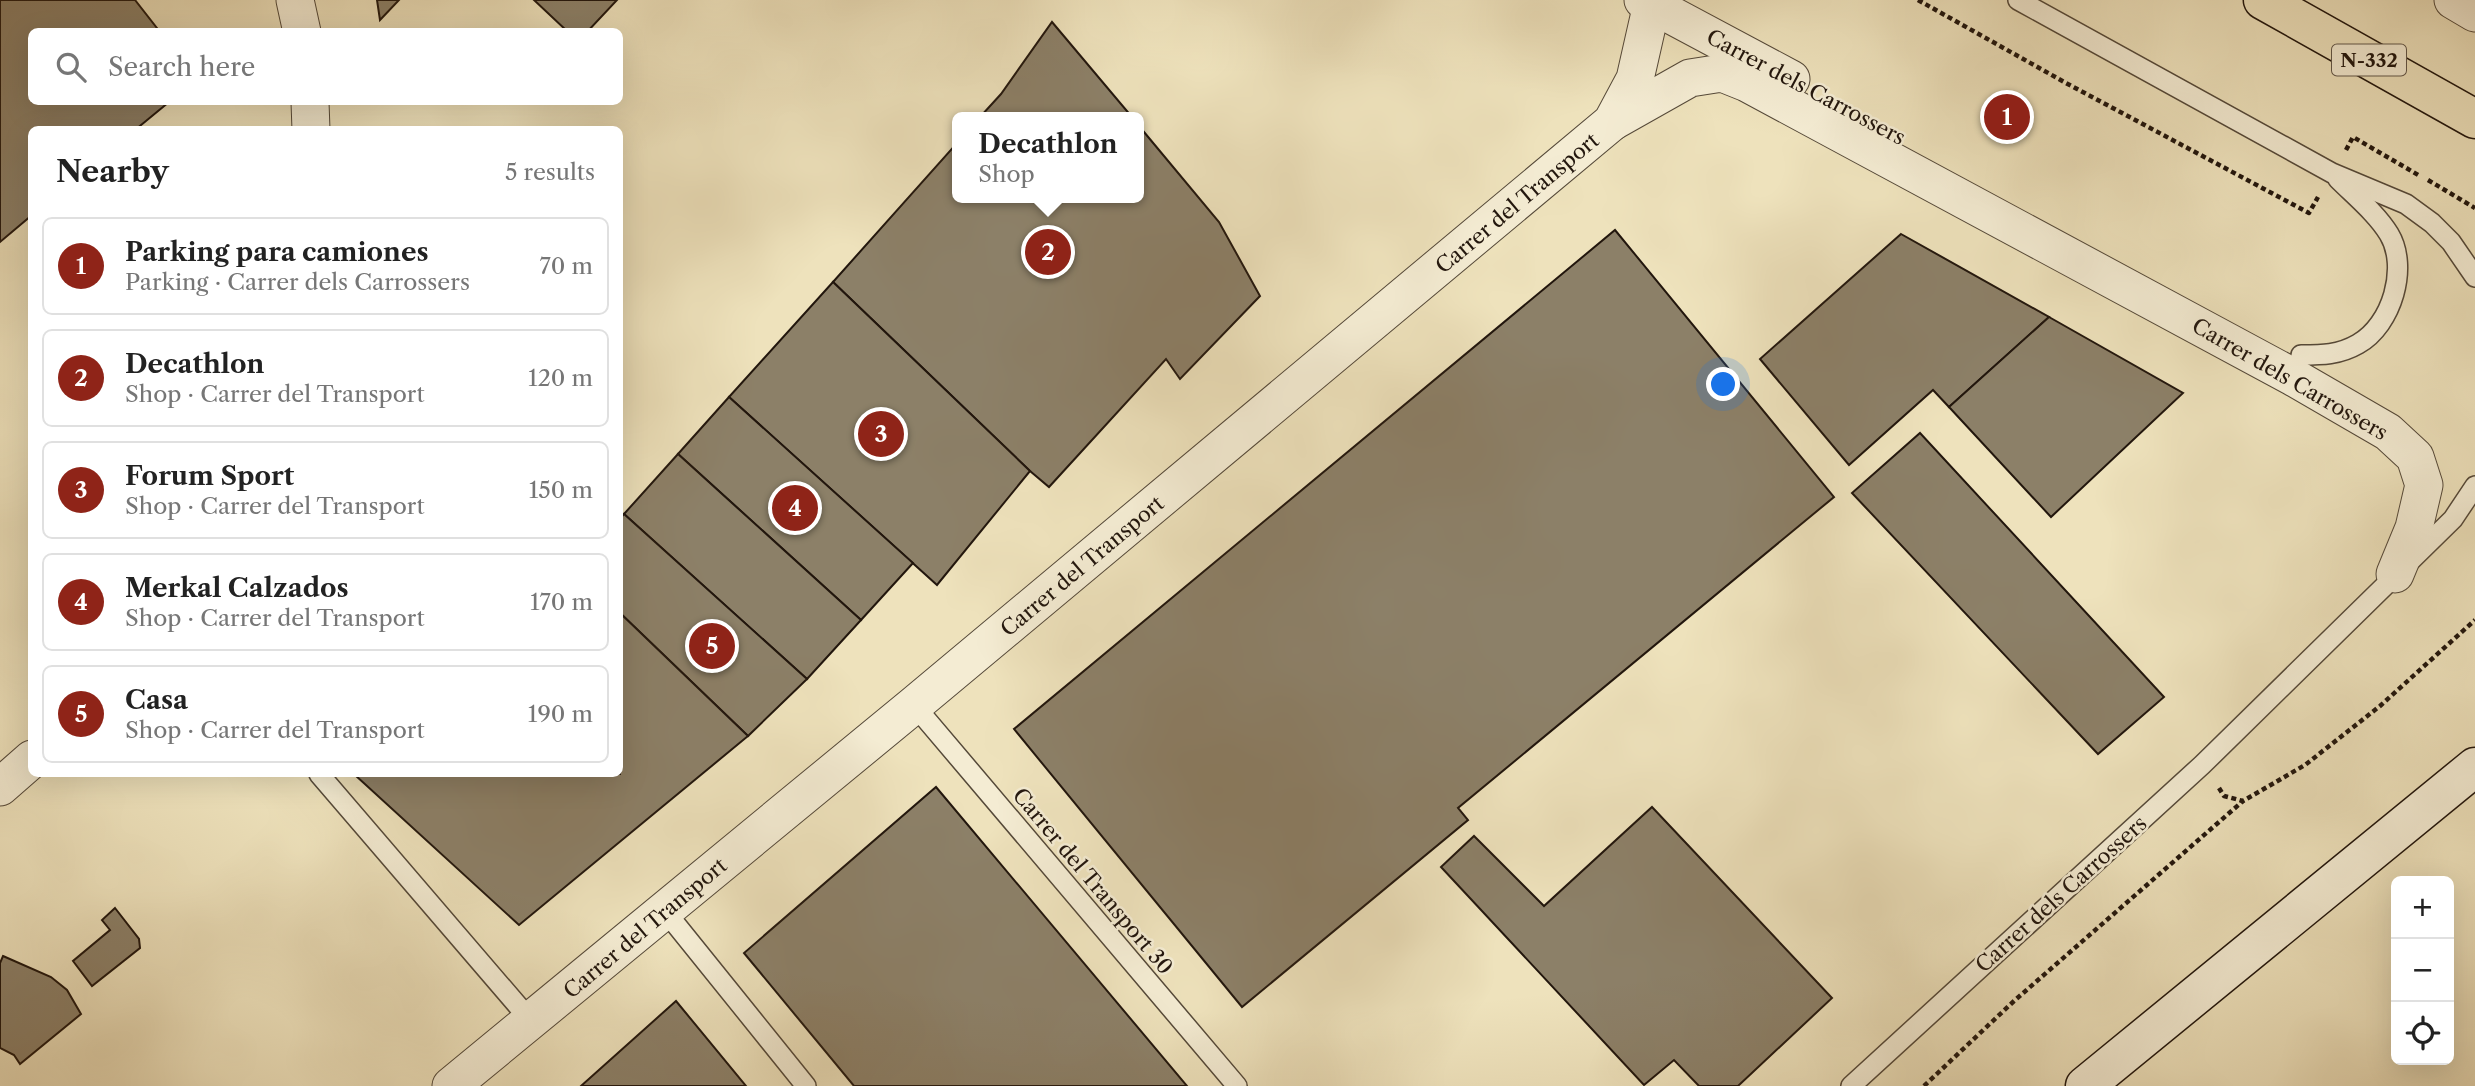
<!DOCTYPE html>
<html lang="en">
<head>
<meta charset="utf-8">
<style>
  :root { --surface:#fff; --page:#f6f6f6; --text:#222; --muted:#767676; --line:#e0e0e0; --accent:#8f2418 }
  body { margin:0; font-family:"Libre Caslon Text",serif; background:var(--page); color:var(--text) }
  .controls { position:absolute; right:21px; bottom:21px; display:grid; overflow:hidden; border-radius:10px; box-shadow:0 7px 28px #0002 }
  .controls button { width:63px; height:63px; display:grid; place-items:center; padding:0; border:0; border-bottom:2px solid var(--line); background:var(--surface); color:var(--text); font:35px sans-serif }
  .you { position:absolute; left:1724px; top:385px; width:24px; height:24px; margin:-18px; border:5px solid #fff; border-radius:50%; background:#1a73e8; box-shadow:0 0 0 10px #1a73e833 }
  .badge { display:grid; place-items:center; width:46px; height:46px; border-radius:50%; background:var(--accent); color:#fff; font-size:23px; font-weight:700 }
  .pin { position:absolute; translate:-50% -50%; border:4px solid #fff; box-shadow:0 2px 7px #0006 }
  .popup { position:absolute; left:952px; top:112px; width:192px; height:91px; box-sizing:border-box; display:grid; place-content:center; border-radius:10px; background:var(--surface); filter:drop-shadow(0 2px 5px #0005); font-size:23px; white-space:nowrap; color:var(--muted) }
  .popup b { font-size:26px; color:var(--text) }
  .popup::after { content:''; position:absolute; left:50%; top:100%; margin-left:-14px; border:14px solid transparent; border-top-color:var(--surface) }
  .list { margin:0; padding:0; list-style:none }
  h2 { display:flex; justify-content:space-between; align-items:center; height:91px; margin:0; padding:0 28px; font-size:30px }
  h2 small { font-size:23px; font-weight:400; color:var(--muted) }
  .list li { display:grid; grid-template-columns:46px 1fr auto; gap:21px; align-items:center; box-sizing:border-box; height:98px; margin:0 14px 14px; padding:0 14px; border:2px solid var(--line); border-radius:10px }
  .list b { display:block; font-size:26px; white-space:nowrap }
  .list p { margin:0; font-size:23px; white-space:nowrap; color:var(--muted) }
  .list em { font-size:23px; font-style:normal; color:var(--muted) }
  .icon { flex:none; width:38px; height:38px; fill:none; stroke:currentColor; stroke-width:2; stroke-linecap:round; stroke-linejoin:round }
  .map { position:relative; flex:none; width:2475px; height:1086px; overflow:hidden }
  .search { position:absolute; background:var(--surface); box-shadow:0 7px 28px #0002; left:28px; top:28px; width:595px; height:77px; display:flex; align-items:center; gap:18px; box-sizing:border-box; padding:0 24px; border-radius:10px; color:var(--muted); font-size:26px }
  .panel { position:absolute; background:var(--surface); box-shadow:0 7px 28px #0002; left:28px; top:126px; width:595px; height:651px; border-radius:10px }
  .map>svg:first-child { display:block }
  .building { fill:#8c8068; stroke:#22160d; stroke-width:2 }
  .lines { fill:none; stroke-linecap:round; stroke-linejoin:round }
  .lane-casing { stroke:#554939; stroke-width:22 }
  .street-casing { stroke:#554939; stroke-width:39 }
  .secondary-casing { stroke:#22160d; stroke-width:41 }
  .highway-casing { stroke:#22160d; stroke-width:41 }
  .path { stroke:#22160d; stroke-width:4.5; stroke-dasharray:5 3.5; stroke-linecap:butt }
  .lane { stroke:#f4ecd3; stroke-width:19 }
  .street { stroke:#f4ecd3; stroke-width:37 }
  .secondary { stroke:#f4ecd3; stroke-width:38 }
  .highway { stroke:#eee2bc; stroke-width:38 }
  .labels { text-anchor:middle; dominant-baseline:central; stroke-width:5; stroke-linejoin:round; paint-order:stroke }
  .shield { fill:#f4ecd3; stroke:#615648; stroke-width:2 }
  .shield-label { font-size:19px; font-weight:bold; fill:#22160d }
  .street-label { font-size:21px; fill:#22160d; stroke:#f4ecd3 }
</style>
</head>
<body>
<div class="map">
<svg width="2475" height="1086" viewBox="0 0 2475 1086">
  <rect width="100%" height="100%" fill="#eee2bc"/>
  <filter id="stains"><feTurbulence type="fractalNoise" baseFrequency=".00286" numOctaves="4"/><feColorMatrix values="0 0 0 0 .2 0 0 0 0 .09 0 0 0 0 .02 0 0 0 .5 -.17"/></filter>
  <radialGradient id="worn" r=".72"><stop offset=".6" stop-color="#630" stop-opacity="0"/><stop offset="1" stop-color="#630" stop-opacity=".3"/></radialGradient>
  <g class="building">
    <path d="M0,0H135L160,32H32V102H169L135,130H32V215L0,242Z"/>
    <path d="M377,0H399L380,20Z"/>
    <path d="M534,0H617L587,32H568Z"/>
    <path d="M1052,22L1132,117H980L1001,94Z"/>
    <path d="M1139,126L1219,222L1260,296L1180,379L1166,359L1049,487L1030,471L833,282L957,143V198H1139Z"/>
    <path d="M1615,230L1834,497L1458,808L1468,820L1242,1007L1014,729Z"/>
    <path d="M1901,234L2049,317L1949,407L1933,390L1849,465L1760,359Z"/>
    <path d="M833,282L1030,471L937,585L729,397Z"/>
    <path d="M2049,317L2183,393L2051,517L1949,407Z"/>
    <path d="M729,397L913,563L861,620L678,454Z"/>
    <path d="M1920,433L2164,697L2098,754L1852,493Z"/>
    <path d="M678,454L861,620L807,679L624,514Z"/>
    <path d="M624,514L807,679L748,736L620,613V519Z"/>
    <path d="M620,613L748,736L519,925L355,775L620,774Z"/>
    <path d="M936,787L1187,1086H854L744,953Z"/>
    <path d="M1652,807L1832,998L1738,1086H1699L1674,1060L1644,1085L1441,867L1474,836L1544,906Z"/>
    <path d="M115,908L139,939L140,948L92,986L73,961L110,930L102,920Z"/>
    <path d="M3,956L51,977L67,990L81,1014L20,1064L14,1055L0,1048V963Z"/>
    <path d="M676,1001L746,1086H581Z"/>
  </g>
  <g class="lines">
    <defs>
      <g id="lane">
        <path d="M2018,0L2332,173L2406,204L2432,223L2451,242L2475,277"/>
        <path d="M2301,355C2322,355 2339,355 2358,344C2392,325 2409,267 2389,234C2377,214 2355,196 2338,179"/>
        <path d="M914,705L1237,1086"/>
        <path d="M319,774L531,1021"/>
        <path d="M665,911L806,1086"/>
        <path d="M1851,1086L2202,765L2453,519L2475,486"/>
      </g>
      <g id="street">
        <path d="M295,0L302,32"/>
        <path d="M1643,0L1791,79"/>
        <path d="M2453,0L2475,13"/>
        <path d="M310,102L311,130"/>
        <path d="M1612,122L1690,78L1722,73L1747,83L2293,377L2388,432L2415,457L2424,485L2414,528L2395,574"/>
        <path d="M0,787L32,759"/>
        <path d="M451,1086L914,705L1612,122L1635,79L1652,4"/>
      </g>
      <path id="secondary" d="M2085,1086L2475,767"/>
      <path id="highway" d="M2263,0L2475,119"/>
    </defs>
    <use href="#lane" class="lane-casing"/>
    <use href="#street" class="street-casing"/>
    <use href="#secondary" class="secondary-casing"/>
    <use href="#highway" class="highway-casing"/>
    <g class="path">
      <path d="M1918,0L2066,83L2309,213L2318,197"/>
      <path d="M2346,150L2353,137L2420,176"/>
      <path d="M2428,180L2475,208"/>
      <path d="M2219,788L2224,796L2243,801L2305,765L2380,706L2475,620"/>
      <path d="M1924,1086L2014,1001L2243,801"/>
    </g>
    <use href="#lane" class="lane"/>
    <use href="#street" class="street"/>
    <use href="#secondary" class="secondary"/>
    <use href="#highway" class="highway"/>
  </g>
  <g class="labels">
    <rect class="shield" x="2332" y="44.5" width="74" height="31" rx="5"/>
    <g class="shield-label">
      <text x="2369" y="60">N-332</text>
    </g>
    <g class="street-label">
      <text transform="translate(1806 87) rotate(28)">Carrer dels Carrossers</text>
      <text transform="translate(1517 203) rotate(-40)">Carrer del Transport</text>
      <text transform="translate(2290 379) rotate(30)">Carrer dels Carrossers</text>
      <text transform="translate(1082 566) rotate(-40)">Carrer del Transport</text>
      <text transform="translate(1093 881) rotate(50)">Carrer del Transport 30</text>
      <text transform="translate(2061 894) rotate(-42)">Carrer dels Carrossers</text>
      <text transform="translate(645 928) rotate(-40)">Carrer del Transport</text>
    </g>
  </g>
  <rect width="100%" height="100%" filter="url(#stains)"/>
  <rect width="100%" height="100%" fill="url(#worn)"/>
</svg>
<div class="controls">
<button>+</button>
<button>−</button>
<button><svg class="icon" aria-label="locate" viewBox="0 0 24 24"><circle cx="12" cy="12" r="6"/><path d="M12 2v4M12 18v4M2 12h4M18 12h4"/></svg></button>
</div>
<div class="you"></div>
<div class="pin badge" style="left:2007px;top:117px">1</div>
<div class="pin badge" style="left:1048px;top:252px">2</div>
<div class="popup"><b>Decathlon</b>Shop</div>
<div class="pin badge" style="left:881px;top:434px">3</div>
<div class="pin badge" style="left:795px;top:508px">4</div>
<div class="pin badge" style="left:712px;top:646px">5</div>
<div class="search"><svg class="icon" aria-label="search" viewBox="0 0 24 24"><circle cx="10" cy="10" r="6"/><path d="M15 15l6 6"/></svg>Search here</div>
<section class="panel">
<h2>Nearby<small>5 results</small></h2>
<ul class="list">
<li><span class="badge">1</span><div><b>Parking para camiones</b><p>Parking · Carrer dels Carrossers</p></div><em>70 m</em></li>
<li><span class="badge">2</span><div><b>Decathlon</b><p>Shop · Carrer del Transport</p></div><em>120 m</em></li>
<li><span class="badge">3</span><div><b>Forum Sport</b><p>Shop · Carrer del Transport</p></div><em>150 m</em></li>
<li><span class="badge">4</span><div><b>Merkal Calzados</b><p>Shop · Carrer del Transport</p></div><em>170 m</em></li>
<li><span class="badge">5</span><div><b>Casa</b><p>Shop · Carrer del Transport</p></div><em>190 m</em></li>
</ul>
</section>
</div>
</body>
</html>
